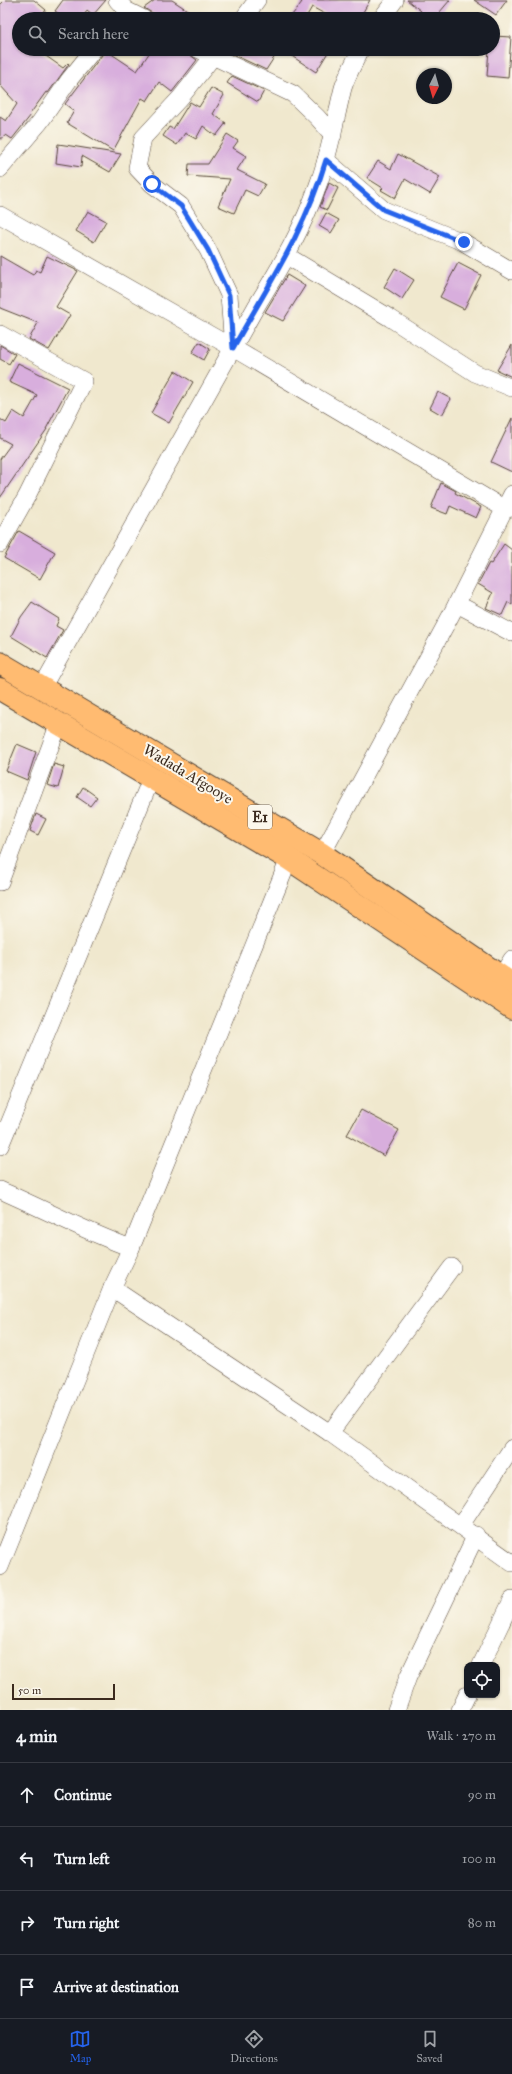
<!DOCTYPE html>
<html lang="en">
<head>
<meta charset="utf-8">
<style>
  :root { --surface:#171b24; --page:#242831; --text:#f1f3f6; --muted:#9ea1a6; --line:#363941; --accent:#2563eb }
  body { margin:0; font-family:"IM FELL Great Primer",serif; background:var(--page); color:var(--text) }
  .controls { position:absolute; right:12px; bottom:12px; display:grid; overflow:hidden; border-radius:8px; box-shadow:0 1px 3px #0004 }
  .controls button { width:36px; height:36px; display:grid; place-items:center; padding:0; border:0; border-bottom:1px solid var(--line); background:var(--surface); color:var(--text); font:20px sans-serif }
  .compass { position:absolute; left:416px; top:68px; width:36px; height:36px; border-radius:50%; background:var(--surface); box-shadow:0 1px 3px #0004; rotate:185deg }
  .scale { position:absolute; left:12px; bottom:10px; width:103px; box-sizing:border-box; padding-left:4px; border:2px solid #3b2a1e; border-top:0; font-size:11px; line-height:14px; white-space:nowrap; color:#3b2a1e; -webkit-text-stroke:3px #fbf7ec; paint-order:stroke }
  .stop { position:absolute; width:12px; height:12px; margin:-9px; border:3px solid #2563eb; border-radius:50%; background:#fff }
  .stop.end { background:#2563eb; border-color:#fff; box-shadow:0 1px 4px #0008 }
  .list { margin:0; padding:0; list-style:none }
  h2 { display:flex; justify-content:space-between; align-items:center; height:52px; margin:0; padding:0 16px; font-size:17px }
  h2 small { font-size:13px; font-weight:400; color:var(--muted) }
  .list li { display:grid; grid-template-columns:26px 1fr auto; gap:12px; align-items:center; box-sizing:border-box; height:64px; padding:0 16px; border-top:1px solid var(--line) }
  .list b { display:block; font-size:15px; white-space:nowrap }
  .list em { font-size:13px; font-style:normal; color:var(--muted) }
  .icon { flex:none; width:22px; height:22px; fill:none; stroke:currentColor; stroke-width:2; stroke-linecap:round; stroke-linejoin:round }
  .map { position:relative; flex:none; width:512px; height:1710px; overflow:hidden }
  .search { position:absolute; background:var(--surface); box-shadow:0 1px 3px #0004; left:12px; right:12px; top:12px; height:44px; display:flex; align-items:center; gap:10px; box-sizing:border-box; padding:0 14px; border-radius:22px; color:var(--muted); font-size:15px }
  .sheet { height:308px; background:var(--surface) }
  nav { display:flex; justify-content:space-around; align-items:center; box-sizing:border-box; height:56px; border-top:1px solid var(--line); background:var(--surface); font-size:11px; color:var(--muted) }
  nav a { display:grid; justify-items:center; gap:2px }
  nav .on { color:var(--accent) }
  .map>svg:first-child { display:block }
  .building { fill:#d8aedd }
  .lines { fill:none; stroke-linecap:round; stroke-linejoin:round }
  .minor-casing { stroke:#564638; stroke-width:18 }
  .highway-casing { stroke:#564638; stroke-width:24 }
  .minor { stroke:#fff; stroke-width:17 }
  .highway { stroke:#ffbb71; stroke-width:22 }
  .route { stroke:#2563eb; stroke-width:5 }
  .labels { text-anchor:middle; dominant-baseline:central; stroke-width:4; stroke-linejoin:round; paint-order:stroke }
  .shield { fill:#fbf7ec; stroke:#75685c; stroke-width:1 }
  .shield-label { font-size:14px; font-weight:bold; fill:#3b2a1e }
  .street-label { font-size:15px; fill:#3b2a1e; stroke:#fbf7ec }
</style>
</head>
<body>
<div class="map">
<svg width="512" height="1710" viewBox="0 0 512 1710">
  <rect width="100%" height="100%" fill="#fbf7ec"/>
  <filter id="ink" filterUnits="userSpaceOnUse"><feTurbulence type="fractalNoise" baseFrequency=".025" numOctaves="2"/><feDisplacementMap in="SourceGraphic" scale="8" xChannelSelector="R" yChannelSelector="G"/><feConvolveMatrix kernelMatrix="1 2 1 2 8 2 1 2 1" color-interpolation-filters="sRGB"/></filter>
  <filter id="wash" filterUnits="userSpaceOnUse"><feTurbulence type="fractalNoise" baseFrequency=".012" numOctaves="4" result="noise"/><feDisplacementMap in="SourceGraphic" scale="16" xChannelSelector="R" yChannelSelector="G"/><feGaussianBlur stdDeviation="0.9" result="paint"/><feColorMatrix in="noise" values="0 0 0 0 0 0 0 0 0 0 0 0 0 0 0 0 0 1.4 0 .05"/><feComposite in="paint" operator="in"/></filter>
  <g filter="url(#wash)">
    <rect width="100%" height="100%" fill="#f0e8ce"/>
    <g id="blocks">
      <g class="building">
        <path d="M5,0H34L46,10L39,19H19V49H36L63,68L68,63L69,64L48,93L46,92L30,114L31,115L12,139L6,135L0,140V117L6,121L17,104L0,85V5Z"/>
        <path d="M63,0H106L93,15L87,10L83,19H66L55,11Z"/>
        <path d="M155,0H172L201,19H162L144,8Z"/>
        <path d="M299,0H370L359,19H334L312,7L305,19H289L302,2Z"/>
        <path d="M407,0H450L434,19H414L421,11Z"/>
        <path d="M474,0H507L496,15Z"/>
        <path d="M493,36L511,37L508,78L487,76L489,49H493Z"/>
        <path d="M104,49L137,71L152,49H182L197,60L172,92L159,82L147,101L142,98L113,151L67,123L74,111L65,104L102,55Z"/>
        <path d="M229,49H261L275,56L266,70L230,53Z"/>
        <path d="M281,49H330L316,72Z"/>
        <path d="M232,76L264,91L258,102L227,83Z"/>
        <path d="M211,88L224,95L213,114L226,123L216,136L203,126L196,139L185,133L177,145L163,136L169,127L173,129L190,102L199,107Z"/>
        <path d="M227,134L238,141L233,148L246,156L237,170L265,184L258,196L245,190L234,213L218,206L230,179L188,176L189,164H208Z"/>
        <path d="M58,144L65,145L121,154L110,172L82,156L81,167L56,163Z"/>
        <path d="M398,154L440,177L430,194L405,179L395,198L381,190L383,188L367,178L378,161L391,169Z"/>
        <path d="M329,183L338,188L327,210L320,207Z"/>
        <path d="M88,211L106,221L94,242L76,231Z"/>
        <path d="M326,213L339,220L331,233L319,226Z"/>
        <path d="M0,256L33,275L36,270L40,272L47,256L78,271L56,307L70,315L49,350L29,339L38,323L0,308Z"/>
        <path d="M458,263L481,275L464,309L440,297Z"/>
        <path d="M395,268L414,280L402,299L384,287Z"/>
        <path d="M287,275L305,286L283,321L265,312Z"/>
        <path d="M199,342L210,349L204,360L192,353Z"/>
        <path d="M0,345L15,354L9,364L0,359Z"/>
        <path d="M512,345V377L497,370Z"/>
        <path d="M18,363L68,388L46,429H47L0,498V459L11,444L0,438V419L6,423L13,411L24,418L37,395L9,382Z"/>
        <path d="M175,371L193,382L169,423L151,413Z"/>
        <path d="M438,392L451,399L442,415L430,408Z"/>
        <path d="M512,418V472L491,462Z"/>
        <path d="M441,483L456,491L455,493L481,507L476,518L450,506L447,514L431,508Z"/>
        <path d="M19,531L55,552L40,579L4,558Z"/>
        <path d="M504,544L512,550V605L508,602L502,615L486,608L493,593L478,584L489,563L491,564Z"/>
        <path d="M32,602L59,619L56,626L63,630L47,658L11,636L21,617Z"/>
        <path d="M17,744L36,752L27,780L6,771Z"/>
        <path d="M54,764L64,767L58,788L47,785Z"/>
        <path d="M83,787L97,797L90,806L77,797Z"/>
        <path d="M36,814L46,819L38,835L30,831Z"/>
        <path d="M361,1110L399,1130L384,1156L347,1135Z"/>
      </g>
    </g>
  </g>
  <g filter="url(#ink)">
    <use href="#blocks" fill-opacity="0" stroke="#564638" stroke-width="1"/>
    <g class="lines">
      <defs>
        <g id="minor">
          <path d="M117,0L126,10L144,19"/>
          <path d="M243,19L257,0"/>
          <path d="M381,19L395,0"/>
          <path d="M198,49L293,94L317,117L333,135"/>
          <path d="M219,49L181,97L143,138L137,168L152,184L181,206L208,250L229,295L233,348"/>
          <path d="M326,160L384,210L463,242L512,271"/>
          <path d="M0,169L40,122L69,80L94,49"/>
          <path d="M0,215L233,348L505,509L512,508"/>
          <path d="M287,256L390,318L475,373L512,388"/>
          <path d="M0,334L84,381L27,496L0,544"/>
          <path d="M457,604L512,633"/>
          <path d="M42,688L257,305C281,266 303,228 318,185C330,153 335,120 343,88C347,75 355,61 361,49"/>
          <path d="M322,854L451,615L512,494"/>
          <path d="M0,882L59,723"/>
          <path d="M501,977L512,959"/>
          <path d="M0,1146L151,779"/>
          <path d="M0,1190C44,1209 86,1232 131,1248"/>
          <path d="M112,1288L330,1433L512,1563"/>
          <path d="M330,1433L452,1267"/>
          <path d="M461,1525L512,1448"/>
          <path d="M0,1567L112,1288L131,1248L289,859"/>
          <path d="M481,1665L512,1600"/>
          <path d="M396,1710L408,1677L476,1535"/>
          <path d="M460,1710L467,1695"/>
        </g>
        <g id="highway">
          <path d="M0,663L322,854L512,984"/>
          <path d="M0,689L289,859L512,1008"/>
        </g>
      </defs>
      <use href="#minor" class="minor-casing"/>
      <use href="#highway" class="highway-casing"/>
      <use href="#minor" class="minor"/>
      <use href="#highway" class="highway"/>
    </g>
  </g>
  <g class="lines" filter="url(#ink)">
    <path class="route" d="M152,184L181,206L208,250L229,295L233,348C269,284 305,231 326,160L384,210L464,242"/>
  </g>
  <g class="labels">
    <rect class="shield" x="248" y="805" width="24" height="24" rx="3"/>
    <g class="shield-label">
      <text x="260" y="817">E1</text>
    </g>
    <g class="street-label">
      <text transform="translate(188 774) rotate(31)">Wadada Afgooye</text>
    </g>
  </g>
</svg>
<div class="controls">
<button><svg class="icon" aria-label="locate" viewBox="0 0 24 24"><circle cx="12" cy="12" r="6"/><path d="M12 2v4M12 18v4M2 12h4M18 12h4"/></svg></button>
</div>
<svg class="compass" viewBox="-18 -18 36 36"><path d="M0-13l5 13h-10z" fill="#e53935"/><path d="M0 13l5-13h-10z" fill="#9ea1a6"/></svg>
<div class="scale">50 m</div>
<div class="stop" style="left:152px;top:184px"></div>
<div class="stop end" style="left:464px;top:242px"></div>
<div class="search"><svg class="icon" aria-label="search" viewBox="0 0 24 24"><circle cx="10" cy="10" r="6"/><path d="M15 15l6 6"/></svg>Search here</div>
</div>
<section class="sheet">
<h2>4 min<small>Walk · 270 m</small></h2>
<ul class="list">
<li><svg class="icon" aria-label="ahead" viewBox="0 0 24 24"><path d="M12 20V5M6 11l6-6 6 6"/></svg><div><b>Continue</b></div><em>90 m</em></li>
<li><svg class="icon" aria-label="left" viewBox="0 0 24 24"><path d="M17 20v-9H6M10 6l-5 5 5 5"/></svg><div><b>Turn left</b></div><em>100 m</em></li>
<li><svg class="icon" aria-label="right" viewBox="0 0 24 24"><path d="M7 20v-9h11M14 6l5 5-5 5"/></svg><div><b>Turn right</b></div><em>80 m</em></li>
<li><svg class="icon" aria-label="arrive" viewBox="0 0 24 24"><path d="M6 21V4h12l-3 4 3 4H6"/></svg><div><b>Arrive at destination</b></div></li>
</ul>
</section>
<nav>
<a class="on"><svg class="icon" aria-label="map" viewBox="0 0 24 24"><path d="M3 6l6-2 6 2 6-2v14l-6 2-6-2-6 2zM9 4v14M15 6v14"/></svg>Map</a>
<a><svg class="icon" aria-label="directions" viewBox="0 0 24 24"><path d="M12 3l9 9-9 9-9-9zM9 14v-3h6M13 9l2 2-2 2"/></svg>Directions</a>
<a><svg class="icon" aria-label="saved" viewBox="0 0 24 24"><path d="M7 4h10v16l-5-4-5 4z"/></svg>Saved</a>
</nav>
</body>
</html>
